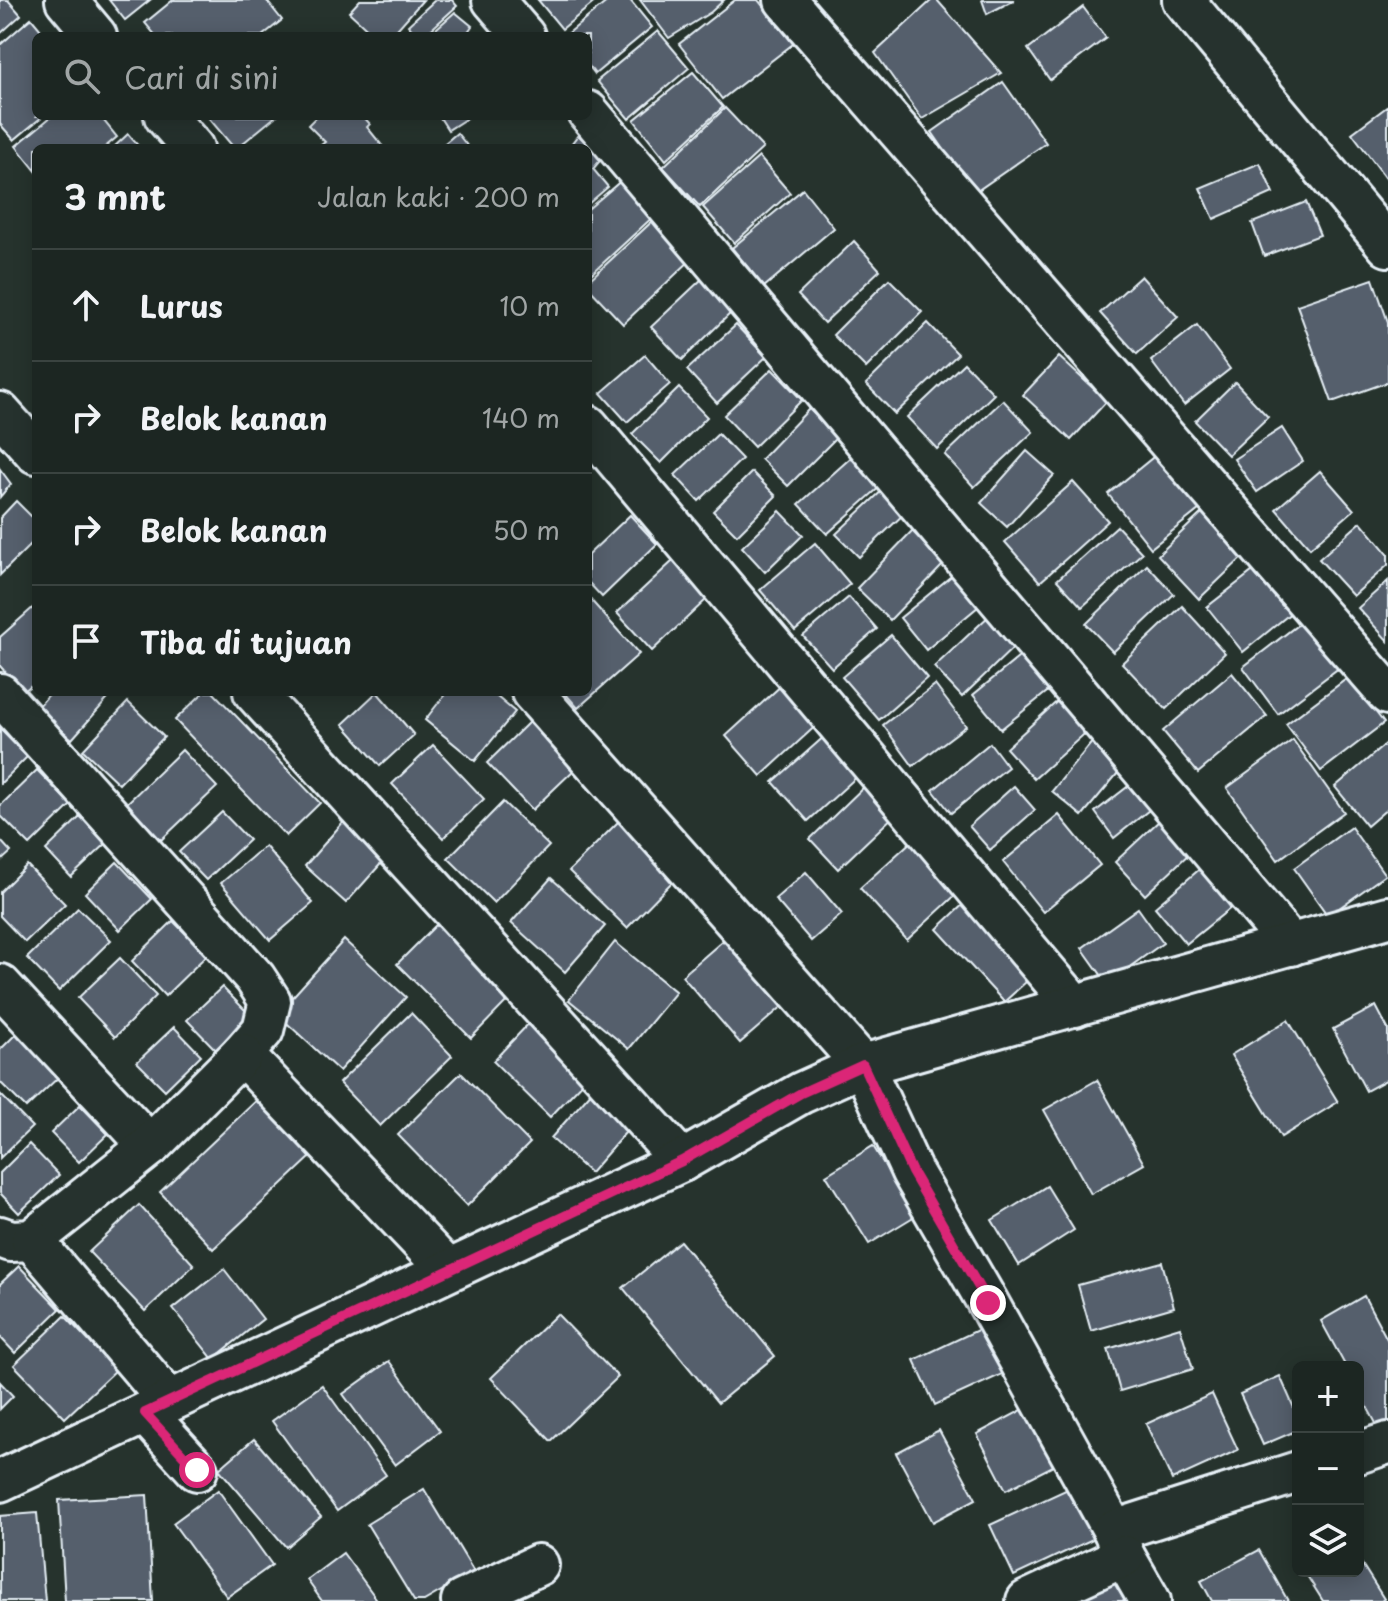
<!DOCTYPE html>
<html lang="id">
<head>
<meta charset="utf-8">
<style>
  :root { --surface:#1c2622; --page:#29322f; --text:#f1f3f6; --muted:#a0a5a5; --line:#3a4340 }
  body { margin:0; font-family:"Playpen Sans",sans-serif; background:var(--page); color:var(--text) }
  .controls { position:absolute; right:24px; bottom:24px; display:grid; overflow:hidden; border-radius:12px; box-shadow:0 4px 20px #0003 }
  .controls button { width:72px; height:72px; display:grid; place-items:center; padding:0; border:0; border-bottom:2px solid var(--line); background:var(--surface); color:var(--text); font:40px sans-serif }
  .stop { position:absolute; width:24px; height:24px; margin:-18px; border:6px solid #db2777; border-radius:50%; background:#fff }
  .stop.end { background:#db2777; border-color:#fff; box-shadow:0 2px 8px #0008 }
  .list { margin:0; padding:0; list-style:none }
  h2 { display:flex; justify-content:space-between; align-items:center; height:104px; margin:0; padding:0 32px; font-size:34px }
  h2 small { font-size:26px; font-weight:400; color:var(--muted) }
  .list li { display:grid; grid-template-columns:52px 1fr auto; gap:24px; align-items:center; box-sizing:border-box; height:112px; padding:0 32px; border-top:2px solid var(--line) }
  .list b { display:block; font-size:30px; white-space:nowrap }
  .list em { font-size:26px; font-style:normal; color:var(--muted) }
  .icon { flex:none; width:44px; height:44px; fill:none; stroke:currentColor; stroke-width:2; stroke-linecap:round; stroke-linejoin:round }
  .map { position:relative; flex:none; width:1388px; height:1601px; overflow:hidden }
  .search { position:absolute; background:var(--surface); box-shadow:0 4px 20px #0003; left:32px; top:32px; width:560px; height:88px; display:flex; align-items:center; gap:20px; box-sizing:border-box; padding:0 28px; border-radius:12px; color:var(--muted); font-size:30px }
  .panel { position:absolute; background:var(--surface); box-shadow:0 4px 20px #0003; left:32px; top:144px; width:560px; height:552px; border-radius:12px }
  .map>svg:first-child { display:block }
  .building { fill:#545f6c; stroke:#e8f1f8; stroke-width:2 }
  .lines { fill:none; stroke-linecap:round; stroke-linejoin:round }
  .minor-casing { stroke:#e8f1f8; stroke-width:46 }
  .minor { stroke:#26332d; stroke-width:40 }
  .route { stroke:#db2777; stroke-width:10 }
</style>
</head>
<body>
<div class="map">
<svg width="1388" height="1601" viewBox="0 0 1388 1601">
  <rect width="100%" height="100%" fill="#26332d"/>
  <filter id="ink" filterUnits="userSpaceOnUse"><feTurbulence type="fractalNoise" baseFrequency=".0125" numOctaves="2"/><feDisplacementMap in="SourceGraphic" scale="16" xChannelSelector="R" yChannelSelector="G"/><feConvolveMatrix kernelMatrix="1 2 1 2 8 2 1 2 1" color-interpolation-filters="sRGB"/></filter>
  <g filter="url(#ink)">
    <g class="building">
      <path d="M0,0H8L21,15L0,34Z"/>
      <path d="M109,0H150L125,20Z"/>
      <path d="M173,0H266L282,20L262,36H156L145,23Z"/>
      <path d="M360,0H423L391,36H375L349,12Z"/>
      <path d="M435,0H452L457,6L424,36H417L408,25Z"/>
      <path d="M538,0H597L562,29Z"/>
      <path d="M609,0H630L652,27L595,74L588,65V36H565Z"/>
      <path d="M640,0H724L711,12L669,38Z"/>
      <path d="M735,0H758L793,44L722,99L679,44Z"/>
      <path d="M932,0H937L1001,73L922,119L875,53Z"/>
      <path d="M982,0H1014L987,14Z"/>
      <path d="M1083,7L1106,38L1050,80L1028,49Z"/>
      <path d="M455,12L472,26L465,36H428Z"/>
      <path d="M31,18L46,36H36V116H43L14,140L0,124V45Z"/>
      <path d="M658,31L689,68L629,119L597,81Z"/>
      <path d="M693,72L723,107L666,160L634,120Z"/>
      <path d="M1003,82L1046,143L974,193L932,132Z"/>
      <path d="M1388,106V181L1352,133Z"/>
      <path d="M725,108L763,148L700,207L663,167Z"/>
      <path d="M52,116H100L117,137L104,148H36V171L16,146Z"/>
      <path d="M207,116H276L237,148H234Z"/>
      <path d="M317,116H363L370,124L367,127L384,148H317L325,142L308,125Z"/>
      <path d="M439,116H470L448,130Z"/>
      <path d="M457,133L469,148H439Z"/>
      <path d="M128,134L140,148H113Z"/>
      <path d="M578,135L603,157L593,169L608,187L588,204V148H568Z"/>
      <path d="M759,157L790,193L734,243L703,207Z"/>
      <path d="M1260,163L1273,193L1214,219L1200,188Z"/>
      <path d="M623,179L655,215L588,277V209Z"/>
      <path d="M803,189L834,228L764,287L732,248Z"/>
      <path d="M1306,202L1320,235L1264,256L1252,223Z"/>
      <path d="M657,217L693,258L623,324L588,287V281Z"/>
      <path d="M854,241L880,270L824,323L798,295Z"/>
      <path d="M1141,276L1178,317L1137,354L1100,313Z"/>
      <path d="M703,278L733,311L682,360L651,327Z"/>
      <path d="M889,279L922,312L866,368L833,335Z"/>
      <path d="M1373,279L1388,322V382L1332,402L1297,305Z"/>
      <path d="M928,323L958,354L895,414L866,384Z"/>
      <path d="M736,325L766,357L717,403L687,370Z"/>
      <path d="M1197,325L1230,369L1184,405L1151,361Z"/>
      <path d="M645,355L670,384L627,422L601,393Z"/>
      <path d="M1059,357L1107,401L1071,440L1023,395Z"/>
      <path d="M964,363L994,394L937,449L907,417Z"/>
      <path d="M772,369L802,400L754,447L724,415Z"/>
      <path d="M1235,382L1268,417L1228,455L1195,421Z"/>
      <path d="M679,388L707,417L661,463L632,434Z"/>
      <path d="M1003,400L1033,432L974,487L945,455Z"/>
      <path d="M809,409L837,437L788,486L761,459Z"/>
      <path d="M1282,428L1303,461L1257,492L1234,459Z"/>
      <path d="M718,434L742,459L699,501L675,475Z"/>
      <path d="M1027,451L1054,475L1007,527L981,503Z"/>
      <path d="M855,454L882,485L827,534L799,504Z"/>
      <path d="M1157,454L1200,509L1151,548L1108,494Z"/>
      <path d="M0,469L11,484L0,497Z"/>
      <path d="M1320,471L1354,510L1310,548L1276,509Z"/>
      <path d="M752,472L776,496L737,535L713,511Z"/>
      <path d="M1073,482L1108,521L1040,582L1005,542Z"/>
      <path d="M887,486L909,509L859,557L836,534Z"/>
      <path d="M16,501L36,521V539L0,575V518Z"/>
      <path d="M1206,509L1247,553L1199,599L1158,555Z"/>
      <path d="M780,511L803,535L765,572L742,547Z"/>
      <path d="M630,515L657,544L602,597L588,582V555Z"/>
      <path d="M1361,522L1388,554V565L1353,596L1319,559Z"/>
      <path d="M1117,526L1142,553L1082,607L1057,580Z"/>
      <path d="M912,531L944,564L890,620L857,588Z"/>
      <path d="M815,543L850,584L795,631L760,590Z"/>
      <path d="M673,561L708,598L652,651L617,613Z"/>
      <path d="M1147,565L1174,594L1113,652L1086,624Z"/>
      <path d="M1257,568L1292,612L1243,652L1207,607Z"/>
      <path d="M960,569L985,601L926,650L900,618Z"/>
      <path d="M1388,581V641L1358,608Z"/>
      <path d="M588,597L639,654L578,708L564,692H588Z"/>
      <path d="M849,597L877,629L832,668L803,636Z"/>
      <path d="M36,605V681L23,692L0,666V637Z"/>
      <path d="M1182,606L1225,653L1166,709L1122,663Z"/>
      <path d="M991,614L1018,643L962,697L934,667Z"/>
      <path d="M1304,620L1340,667L1278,714L1243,667Z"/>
      <path d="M891,635L927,678L879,720L842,677Z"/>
      <path d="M1035,644L1063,679L1001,729L973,695Z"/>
      <path d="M1232,673L1267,716L1198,773L1163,731Z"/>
      <path d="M1349,677L1384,723L1321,771L1286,724Z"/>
      <path d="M784,683L820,722L761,776L726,736Z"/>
      <path d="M935,685L966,726L913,766L883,725Z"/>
      <path d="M51,692H114L72,739L37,708Z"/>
      <path d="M204,692H213L320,803L286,836L175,720Z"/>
      <path d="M377,692L414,735L380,766L343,724Z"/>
      <path d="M447,692H491L515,712L475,761L425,720Z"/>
      <path d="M1062,697L1091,728L1034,779L1006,748Z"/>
      <path d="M128,702L164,737L119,784L83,750Z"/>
      <path d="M529,722L575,769L532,810L487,763Z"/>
      <path d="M0,729L27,757L0,784Z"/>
      <path d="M826,735L861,773L808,821L773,782Z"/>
      <path d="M1293,740L1344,812L1278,860L1227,788Z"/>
      <path d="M1093,741L1123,767L1082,816L1052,791Z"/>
      <path d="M1388,742V808L1367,826L1335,787Z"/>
      <path d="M990,743L1008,767L951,813L933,790Z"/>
      <path d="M433,745L484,799L443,838L392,784Z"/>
      <path d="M182,750L217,787L161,840L126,804Z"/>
      <path d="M37,770L71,805L30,845L0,815V806Z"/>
      <path d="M870,781L899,811L838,869L810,839Z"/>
      <path d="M1135,781L1154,806L1114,838L1095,812Z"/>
      <path d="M1014,786L1035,810L990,850L969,826Z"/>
      <path d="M503,802L549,846L494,903L448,858Z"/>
      <path d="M222,812L249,840L206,880L179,852Z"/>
      <path d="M82,815L108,842L71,877L46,850Z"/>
      <path d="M1059,815L1100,865L1043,912L1003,862Z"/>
      <path d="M621,819L678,876L627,928L569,871Z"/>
      <path d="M1161,819L1191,852L1145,895L1115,862Z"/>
      <path d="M344,821L386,858L346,903L305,866Z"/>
      <path d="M1351,827L1385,875L1328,916L1294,868Z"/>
      <path d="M914,839L960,891L907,940L860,888Z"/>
      <path d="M0,840L11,852L0,862Z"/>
      <path d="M265,846L313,903L270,940L221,883Z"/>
      <path d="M117,862L152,899L120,930L85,893Z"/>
      <path d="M27,865L65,904L25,942L0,916V892Z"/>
      <path d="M1201,868L1233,906L1186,944L1155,907Z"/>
      <path d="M806,872L842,914L811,941L775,899Z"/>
      <path d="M551,878L605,926L565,972L511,923Z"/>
      <path d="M969,899L1037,972L1004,1002L937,929Z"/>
      <path d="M78,908L111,940L59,991L27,958Z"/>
      <path d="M1138,908L1163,943L1107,983L1082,948Z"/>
      <path d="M173,921L207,955L165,996L132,961Z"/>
      <path d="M438,923L511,997L471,1038L397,964Z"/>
      <path d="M726,938L784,1005L740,1043L682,976Z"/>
      <path d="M344,940L406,997L339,1071L277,1014Z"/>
      <path d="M615,942L676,992L629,1049L569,1000Z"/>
      <path d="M120,958L156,996L115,1037L78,998Z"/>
      <path d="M222,987L251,1016L216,1050L187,1020Z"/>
      <path d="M1376,1006L1388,1029V1079L1366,1091L1333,1029Z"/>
      <path d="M411,1013L452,1056L380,1126L339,1083Z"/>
      <path d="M533,1019L591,1074L550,1117L493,1061Z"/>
      <path d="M1288,1020L1338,1102L1281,1137L1231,1055Z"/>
      <path d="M174,1027L201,1055L165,1090L137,1062Z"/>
      <path d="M21,1029L63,1073L26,1108L0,1082V1050Z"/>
      <path d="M461,1073L530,1143L467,1206L398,1135Z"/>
      <path d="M1097,1080L1144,1164L1091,1194L1044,1110Z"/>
      <path d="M593,1090L632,1125L590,1173L551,1138Z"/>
      <path d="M0,1094L32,1127L0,1158Z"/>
      <path d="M257,1100L311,1157L213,1249L160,1192Z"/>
      <path d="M80,1105L108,1134L79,1162L51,1133Z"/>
      <path d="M29,1144L59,1175L19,1213L0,1193V1173Z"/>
      <path d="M873,1146L915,1216L869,1244L826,1175Z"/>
      <path d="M1047,1186L1074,1230L1019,1265L992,1220Z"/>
      <path d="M139,1205L194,1265L145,1311L89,1252Z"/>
      <path d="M680,1241L775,1356L718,1403L623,1288Z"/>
      <path d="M1162,1262L1174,1307L1091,1331L1078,1285Z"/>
      <path d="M19,1266L60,1309L15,1353L0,1337V1284Z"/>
      <path d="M224,1269L263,1319L213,1359L173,1309Z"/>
      <path d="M1364,1296L1388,1341V1424L1379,1429L1358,1390V1367H1346L1321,1321Z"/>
      <path d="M557,1314L618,1377L551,1441L491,1378Z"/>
      <path d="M65,1316L116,1370L65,1418L14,1365Z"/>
      <path d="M988,1325L1009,1371L935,1405L914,1360Z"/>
      <path d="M1180,1327L1193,1369L1120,1391L1108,1349Z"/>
      <path d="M389,1361L440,1431L395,1465L343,1394Z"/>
      <path d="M1280,1376L1298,1417V1430L1263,1445L1240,1394Z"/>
      <path d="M0,1382L13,1396L0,1409Z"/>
      <path d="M322,1385L386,1475L337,1511L272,1421Z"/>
      <path d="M1212,1394L1238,1450L1172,1480L1146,1424Z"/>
      <path d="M1035,1403L1065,1460L1006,1490L977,1434Z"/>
      <path d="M939,1430L976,1499L933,1522L896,1453Z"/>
      <path d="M254,1439L321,1517L286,1547L219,1469Z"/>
      <path d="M1072,1487L1095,1538L1014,1576L990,1525Z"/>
      <path d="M424,1489L474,1572L424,1601H414L367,1524Z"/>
      <path d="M218,1490L272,1565L227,1597L173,1523Z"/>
      <path d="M147,1495L153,1601H65L59,1500Z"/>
      <path d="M37,1513L45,1601H0V1516Z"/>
      <path d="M1259,1550L1288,1601H1212L1201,1581Z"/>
      <path d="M343,1553L378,1601H322L307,1580Z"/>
      <path d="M1358,1558L1384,1599L1381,1601H1323L1304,1571H1358Z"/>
      <path d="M1112,1576L1125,1601H1062Z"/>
    </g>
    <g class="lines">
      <defs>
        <g id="minor">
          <path d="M66,0L96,36"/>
          <path d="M493,0L524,36"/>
          <path d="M785,0L1388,694"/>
          <path d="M1183,0L1388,246"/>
          <path d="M588,112L1291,945"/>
          <path d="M165,116L193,148"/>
          <path d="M0,413L36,453"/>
          <path d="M588,426L1075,1006"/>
          <path d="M254,692L682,1161"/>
          <path d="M532,692L863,1065L912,1172L988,1303L1114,1531L1124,1556L1150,1601"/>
          <path d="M0,694L255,978L270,1001L263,1030L242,1054L448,1270"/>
          <path d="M0,985L150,1146"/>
          <path d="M0,1237L11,1241L32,1240L150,1146L242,1054"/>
          <path d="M32,1240L169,1401"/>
          <path d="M145,1413L197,1470"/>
          <path d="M1358,1453L1388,1443"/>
          <path d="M0,1481L682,1161L801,1093L863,1065L1388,917"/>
          <path d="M1114,1531L1298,1472"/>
          <path d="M462,1601L538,1565"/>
          <path d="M1027,1601L1124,1556"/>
        </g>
      </defs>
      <use href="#minor" class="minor-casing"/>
      <use href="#minor" class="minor"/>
    </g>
  </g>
  <g class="lines" filter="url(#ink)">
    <path class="route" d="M197,1470L145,1413L682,1161L801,1093L863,1065L912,1172L988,1303"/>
  </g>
</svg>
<div class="controls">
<button>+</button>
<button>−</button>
<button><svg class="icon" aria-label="layers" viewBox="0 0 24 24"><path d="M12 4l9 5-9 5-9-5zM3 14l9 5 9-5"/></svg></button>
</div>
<div class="stop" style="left:197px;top:1470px"></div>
<div class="stop end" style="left:988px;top:1303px"></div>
<div class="search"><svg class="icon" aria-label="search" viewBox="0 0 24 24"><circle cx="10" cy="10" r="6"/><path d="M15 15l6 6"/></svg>Cari di sini</div>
<section class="panel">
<h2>3 mnt<small>Jalan kaki · 200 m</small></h2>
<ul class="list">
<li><svg class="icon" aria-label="ahead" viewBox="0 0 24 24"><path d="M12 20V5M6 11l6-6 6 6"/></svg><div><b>Lurus</b></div><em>10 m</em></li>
<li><svg class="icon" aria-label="right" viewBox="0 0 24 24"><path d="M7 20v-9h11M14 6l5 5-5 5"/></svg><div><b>Belok kanan</b></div><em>140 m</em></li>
<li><svg class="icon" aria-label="right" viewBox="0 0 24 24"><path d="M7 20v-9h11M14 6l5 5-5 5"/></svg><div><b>Belok kanan</b></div><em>50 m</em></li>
<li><svg class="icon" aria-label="arrive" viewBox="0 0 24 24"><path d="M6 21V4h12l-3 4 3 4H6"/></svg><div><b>Tiba di tujuan</b></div></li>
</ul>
</section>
</div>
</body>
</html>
